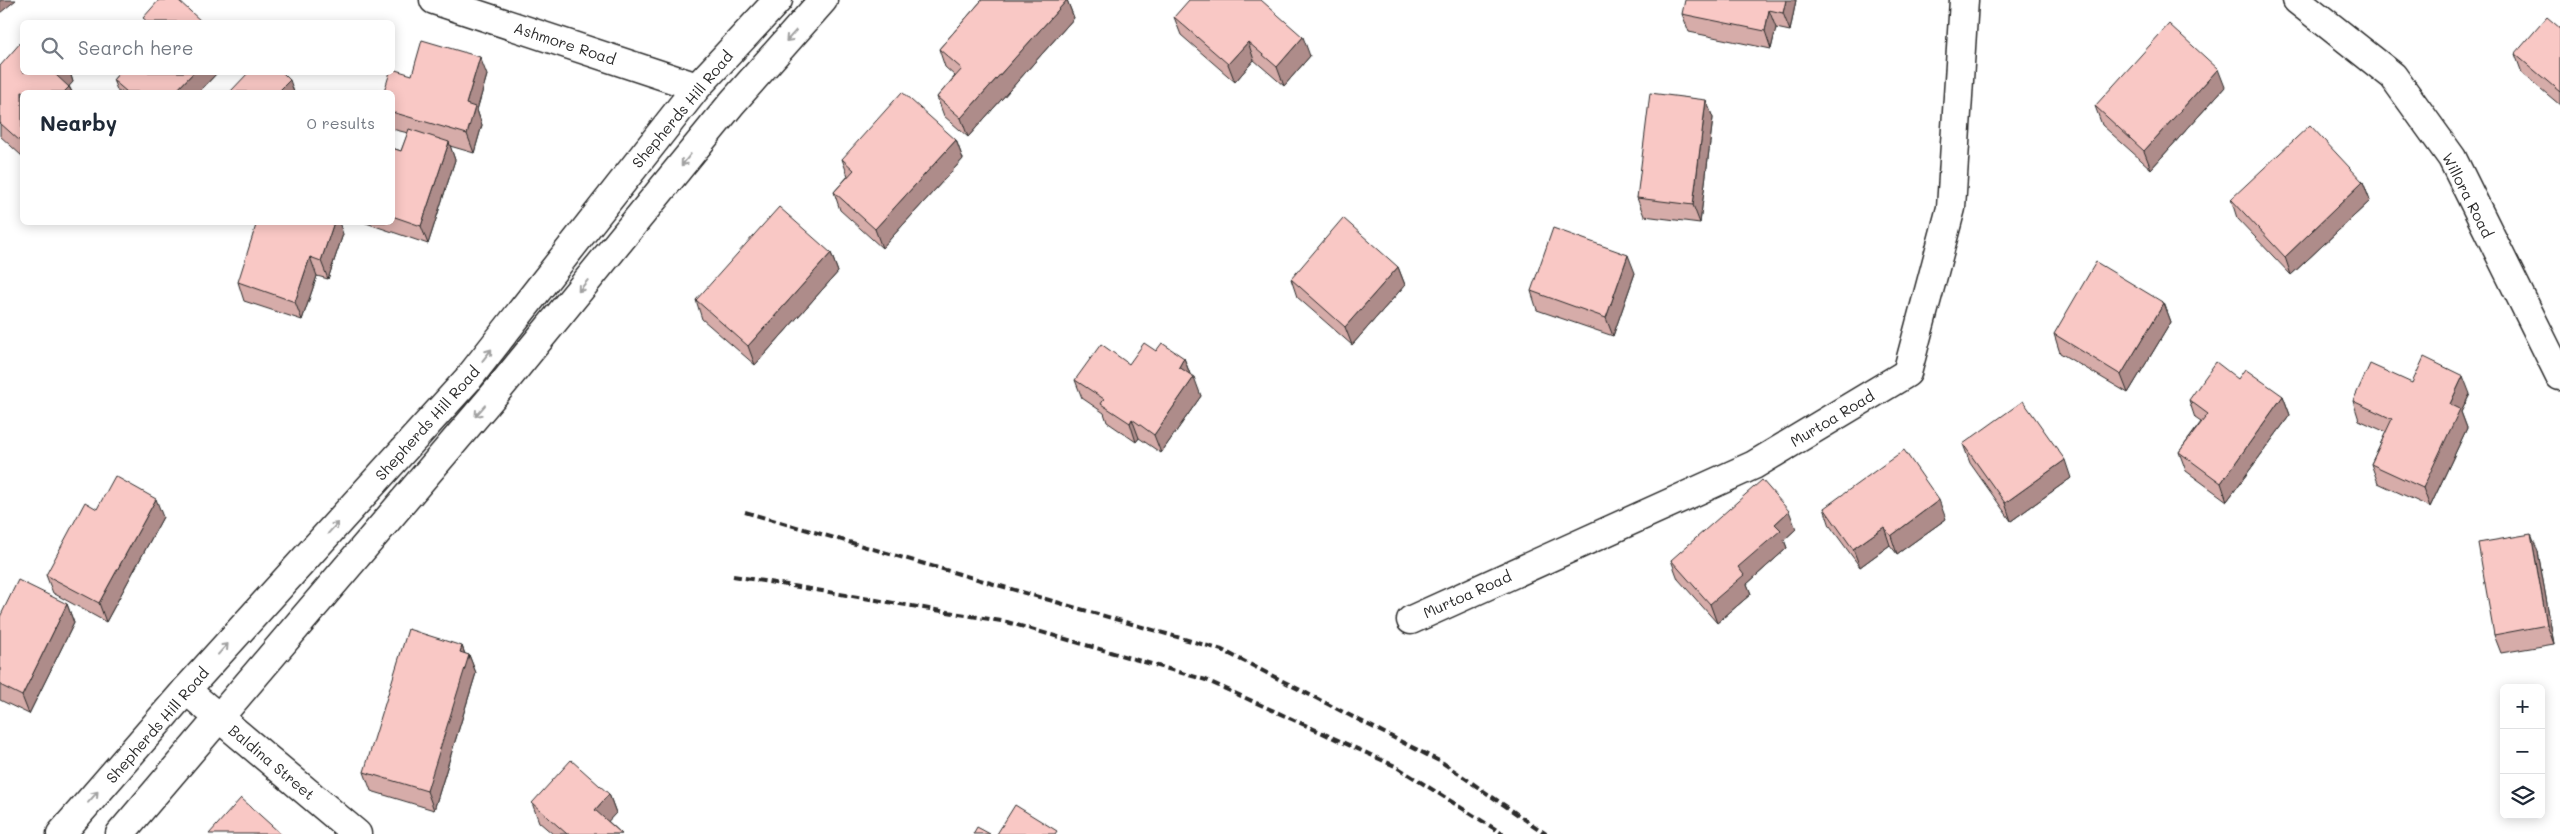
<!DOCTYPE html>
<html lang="en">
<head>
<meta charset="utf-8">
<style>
  :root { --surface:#fff; --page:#f2f2f3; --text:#1f2937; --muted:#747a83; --line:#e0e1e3 }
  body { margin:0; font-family:Mali,sans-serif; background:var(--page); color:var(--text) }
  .controls { position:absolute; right:15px; bottom:15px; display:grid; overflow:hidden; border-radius:8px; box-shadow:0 2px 12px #0003 }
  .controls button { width:45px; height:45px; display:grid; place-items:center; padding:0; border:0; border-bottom:1px solid var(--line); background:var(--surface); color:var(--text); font:25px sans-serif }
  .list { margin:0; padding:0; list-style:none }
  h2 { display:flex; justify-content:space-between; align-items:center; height:65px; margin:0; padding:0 20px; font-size:21px }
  h2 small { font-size:16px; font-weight:400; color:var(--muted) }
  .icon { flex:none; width:28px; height:28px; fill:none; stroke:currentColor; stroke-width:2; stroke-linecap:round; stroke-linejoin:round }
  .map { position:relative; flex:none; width:2560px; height:834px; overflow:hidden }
  .search { position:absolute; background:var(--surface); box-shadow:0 2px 12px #0003; left:20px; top:20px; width:375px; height:55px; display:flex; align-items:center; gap:12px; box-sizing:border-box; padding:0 18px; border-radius:8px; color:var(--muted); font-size:19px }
  .panel { position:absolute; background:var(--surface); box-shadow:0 2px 12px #0003; left:20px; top:90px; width:375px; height:135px; border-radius:8px }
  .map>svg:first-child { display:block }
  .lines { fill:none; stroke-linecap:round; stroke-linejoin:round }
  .minor-casing { stroke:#2b2b2b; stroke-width:31 }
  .secondary-casing { stroke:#2b2b2b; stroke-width:31 }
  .minor { stroke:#fff; stroke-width:28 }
  .secondary { stroke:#fff; stroke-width:28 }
  .rail { stroke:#2b2b2b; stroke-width:4; stroke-dasharray:8 4; stroke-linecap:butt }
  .wall { fill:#d6aca9; stroke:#2b2b2b }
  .shaded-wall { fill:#ae8c8a; stroke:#2b2b2b }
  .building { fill:#f9c8c5; stroke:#2b2b2b }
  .oneway { stroke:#a0a0a0 }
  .labels { text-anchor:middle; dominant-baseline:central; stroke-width:4.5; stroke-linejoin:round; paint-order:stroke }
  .street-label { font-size:15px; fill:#2b2b2b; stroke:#fff }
</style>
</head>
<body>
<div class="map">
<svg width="2560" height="834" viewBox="0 0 2560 834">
  <rect width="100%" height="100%" fill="#fff"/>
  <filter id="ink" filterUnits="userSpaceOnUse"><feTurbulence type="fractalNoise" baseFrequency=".02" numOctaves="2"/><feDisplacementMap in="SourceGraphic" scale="10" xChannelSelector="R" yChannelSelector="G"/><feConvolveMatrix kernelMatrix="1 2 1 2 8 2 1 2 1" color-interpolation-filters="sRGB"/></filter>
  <g filter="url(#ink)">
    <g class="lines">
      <defs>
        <g id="minor">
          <path d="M434,0L697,87"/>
          <path d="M2297,0L2393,76L2452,158L2560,376"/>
          <path d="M1411,620L1754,465L1907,373L1951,208L1964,0"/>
          <path d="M186,690L357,834"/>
        </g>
        <g id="secondary">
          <path d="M61,834L186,690L468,379L697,87L778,0"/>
          <path d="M120,834L498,390L732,103L823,0"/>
        </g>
      </defs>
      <use href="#minor" class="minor-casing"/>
      <use href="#secondary" class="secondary-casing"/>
      <use href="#minor" class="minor"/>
      <use href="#secondary" class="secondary"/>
      <g class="rail">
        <path d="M745,512L1222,650L1443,763L1546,834"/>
        <path d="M733,576L1007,622L1206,680L1395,766L1503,834"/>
      </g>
    </g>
    <g class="wall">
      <path d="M982,0H1067L1074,18L968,137L944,116L937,97L955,76L945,67L939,49Z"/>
      <path d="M1796,0L1790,31L1776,28L1771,49L1689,32L1682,14Z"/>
      <path d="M1174,17L1310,56L1284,86L1254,60L1235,82L1181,35Z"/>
      <path d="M2560,28V105L2522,73L2515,54Z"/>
      <path d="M0,66L22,72H70L73,82L69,86L72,92H22V156L0,136Z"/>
      <path d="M120,72H218L199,92H118L113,80Z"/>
      <path d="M412,75H487L477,110L482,125L474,153L450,146L455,160L428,244L363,222H392V148L401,151L408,133L392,129V92Z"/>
      <path d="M2225,87L2151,169L2102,125L2095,106Z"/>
      <path d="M1706,100L1713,118L1700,223L1644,216L1637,198Z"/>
      <path d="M956,140L963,159L882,248L840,210L834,192L848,176L842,159Z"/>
      <path d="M2363,182L2370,201L2291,275L2237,218L2231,199Z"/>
      <path d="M343,234L328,279L317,276L302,320L244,301L238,282Z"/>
      <path d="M831,253L838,272L755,365L702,319L696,300Z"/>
      <path d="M1398,267L1405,285L1352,345L1297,297L1291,279Z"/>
      <path d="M1635,273L1613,336L1537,310L1531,291Z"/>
      <path d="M2164,303L2171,322L2128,393L2060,353L2054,334Z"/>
      <path d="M1156,351L1184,358L1190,374L1201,396L1161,453L1139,438L1136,442L1107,422L1104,413L1082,398L1075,380L1129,364Z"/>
      <path d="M2238,379L2283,396L2290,415L2227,501L2186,471L2179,452L2201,422L2195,418L2189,400Z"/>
      <path d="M2412,383L2470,394L2461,412L2467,428L2430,507L2378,483L2371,464L2386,432L2359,420L2353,401Z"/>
      <path d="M1963,444L2071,478L2011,521L1970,463Z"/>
      <path d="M1824,508L1946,519L1897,554L1890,545L1860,567L1830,526Z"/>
      <path d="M97,509L163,517L106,622L53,593L46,575Z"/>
      <path d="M1796,529L1784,540L1787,548L1747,584L1751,594L1717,623L1678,579L1671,560Z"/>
      <path d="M2538,552L2554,644L2501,653L2494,635Z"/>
      <path d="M67,604L74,623L29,714L0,700V617Z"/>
      <path d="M462,646L465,654L469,655L476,673L434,810L371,791L364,772Z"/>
      <path d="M609,794L616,813L608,821L622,834H553L539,822L532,803Z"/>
    </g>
    <g class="shaded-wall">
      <path d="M0,0H16L0,13Z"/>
      <path d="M1067,0L1074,18L968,137L961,118Z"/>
      <path d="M1786,0H1796L1790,31L1783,13Z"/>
      <path d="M1769,10L1776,28L1771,49L1765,31Z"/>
      <path d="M1303,37L1310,56L1284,86L1277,67Z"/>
      <path d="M1248,42L1254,60L1235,82L1228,64Z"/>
      <path d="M480,57L487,75L477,110L482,125L474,153L467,134L466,104Z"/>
      <path d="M2218,69L2225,87L2151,169L2144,151Z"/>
      <path d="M58,72H70L73,82L64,92L56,75Z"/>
      <path d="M194,72H218L199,92H175Z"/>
      <path d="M290,80L294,92H278Z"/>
      <path d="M69,87L72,92H64Z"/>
      <path d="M1706,100L1713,118L1700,223L1693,205Z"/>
      <path d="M956,140L963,159L882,248L875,229Z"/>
      <path d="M449,142L455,160L428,244L421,226Z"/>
      <path d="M2363,182L2370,201L2291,275L2285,257Z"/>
      <path d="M334,222H339L343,234L328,279L321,261Z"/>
      <path d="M831,253L838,272L755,365L748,346Z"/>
      <path d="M1628,255L1635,273L1613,336L1606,318Z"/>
      <path d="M310,257L317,276L302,320L295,302Z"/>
      <path d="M1398,267L1405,285L1352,345L1345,327Z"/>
      <path d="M2164,303L2171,322L2128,393L2121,375Z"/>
      <path d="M1184,358L1191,377L1179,367Z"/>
      <path d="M2463,376L2470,394L2461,412L2467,428L2430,507L2423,488L2450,404Z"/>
      <path d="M1194,377L1201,396L1161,453L1154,435Z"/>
      <path d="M2283,396L2290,415L2227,501L2221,483Z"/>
      <path d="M1132,419L1139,438L1136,442L1130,423Z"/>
      <path d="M2065,460L2071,478L2011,521L2005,503Z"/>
      <path d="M156,499L163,517L106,622L99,603Z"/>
      <path d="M1939,500L1946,519L1897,554L1891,536Z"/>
      <path d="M1789,511L1796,529L1784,540L1787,548L1747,584L1751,594L1717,623L1710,604L1738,567L1775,524Z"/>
      <path d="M1884,527L1890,545L1860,567L1853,549Z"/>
      <path d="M2531,534L2538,552L2554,644L2547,625Z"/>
      <path d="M67,604L74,623L29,714L22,696Z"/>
      <path d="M462,646L467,660L469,655L476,673L434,810L427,791L460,652Z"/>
      <path d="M609,794L616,813L602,828L595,810Z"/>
    </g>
    <g class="building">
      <path d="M159,0H178L202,22H148L143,18Z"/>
      <path d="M982,0H1067L961,118L937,97L962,69L939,49Z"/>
      <path d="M1189,0H1261L1303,37L1277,67L1248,42L1228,64L1174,17Z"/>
      <path d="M1685,0H1786L1783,13L1769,10L1765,31L1682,14Z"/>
      <path d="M2547,17L2560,28V92L2515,54Z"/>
      <path d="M2169,24L2218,69L2144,151L2095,106Z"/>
      <path d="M422,40L480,57L466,104L475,107L467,134L392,112V92H384L390,72H392V69L412,75Z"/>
      <path d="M22,41V72H58L56,75L69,87L64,92H22V139L20,141L0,123V66Z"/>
      <path d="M120,72H194L175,92H127L113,80Z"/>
      <path d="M249,72H282L290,80L278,92H230Z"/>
      <path d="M902,92L956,140L875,229L834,192L854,170L842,159Z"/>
      <path d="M1650,93L1706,100L1693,205L1637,198Z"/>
      <path d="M2310,125L2363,182L2285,257L2231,199Z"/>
      <path d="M409,129L449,142L421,226L392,216V148L401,151Z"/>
      <path d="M779,207L831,253L748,346L696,300Z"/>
      <path d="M1343,218L1398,267L1345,327L1291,279Z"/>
      <path d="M257,222H334L321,261L310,257L295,302L238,282Z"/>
      <path d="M1553,228L1628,255L1606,318L1531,291Z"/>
      <path d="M2096,262L2164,303L2121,375L2054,334Z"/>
      <path d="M1144,343L1156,351L1162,343L1184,358L1179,367L1194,377L1154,435L1132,419L1130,423L1101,404L1104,399L1075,380L1101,344L1129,364Z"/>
      <path d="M2424,357L2463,376L2450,404L2460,409L2423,488L2371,464L2392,419L2353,401L2370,364L2412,383Z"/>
      <path d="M2216,362L2238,379L2245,369L2283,396L2221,483L2179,452L2208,414L2189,400Z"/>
      <path d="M2023,401L2065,460L2005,503L1963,444Z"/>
      <path d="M1904,450L1939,500L1891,536L1884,527L1853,549L1824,508Z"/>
      <path d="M115,476L156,499L99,603L46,575L85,502L97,509Z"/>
      <path d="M1762,480L1789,511L1775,524L1781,530L1738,567L1744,575L1710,604L1671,560Z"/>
      <path d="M2531,534L2547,625L2494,635L2478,543Z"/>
      <path d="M18,580L67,604L22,696L0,685V617Z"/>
      <path d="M408,629L462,646L460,652L469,655L427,791L364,772Z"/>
      <path d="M571,760L609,794L595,810L622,834H567L532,803Z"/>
      <path d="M241,798L281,834H209Z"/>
      <path d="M1015,805L1057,831L1055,834H997Z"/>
      <path d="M977,827L990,834H973Z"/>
    </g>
    <defs><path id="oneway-shaft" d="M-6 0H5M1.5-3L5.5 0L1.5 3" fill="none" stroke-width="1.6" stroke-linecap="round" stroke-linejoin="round" transform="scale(1.25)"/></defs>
    <g class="oneway">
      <use href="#oneway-shaft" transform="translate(791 36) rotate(132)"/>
      <use href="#oneway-shaft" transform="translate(686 160) rotate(129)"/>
      <use href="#oneway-shaft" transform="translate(583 286) rotate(129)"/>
      <use href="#oneway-shaft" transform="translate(487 355) rotate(-52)"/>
      <use href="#oneway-shaft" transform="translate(480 411) rotate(131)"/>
      <use href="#oneway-shaft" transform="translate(333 528) rotate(-48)"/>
      <use href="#oneway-shaft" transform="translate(223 649) rotate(-48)"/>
      <use href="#oneway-shaft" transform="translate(93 797) rotate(-49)"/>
    </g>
  </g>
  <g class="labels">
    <g class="street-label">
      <text transform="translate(565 43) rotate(18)">Ashmore Road</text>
      <text transform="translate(682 109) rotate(-50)">Shepherds Hill Road</text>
      <text transform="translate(2468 195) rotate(63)">Willora Road</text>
      <text transform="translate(1832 418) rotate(-31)">Murtoa Road</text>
      <text transform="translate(427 423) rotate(-48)">Shepherds Hill Road</text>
      <text transform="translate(1467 594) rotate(-24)">Murtoa Road</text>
      <text transform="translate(157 725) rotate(-49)">Shepherds Hill Road</text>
      <text transform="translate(272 762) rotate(40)">Baldina Street</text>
    </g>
  </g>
</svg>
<div class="controls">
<button>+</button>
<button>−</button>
<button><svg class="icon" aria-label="layers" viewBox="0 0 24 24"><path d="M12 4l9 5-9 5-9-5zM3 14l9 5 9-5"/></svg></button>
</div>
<div class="search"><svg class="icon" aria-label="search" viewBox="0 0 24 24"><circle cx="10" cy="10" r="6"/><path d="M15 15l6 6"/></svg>Search here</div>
<section class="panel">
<h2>Nearby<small>0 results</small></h2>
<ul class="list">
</ul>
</section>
</div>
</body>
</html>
